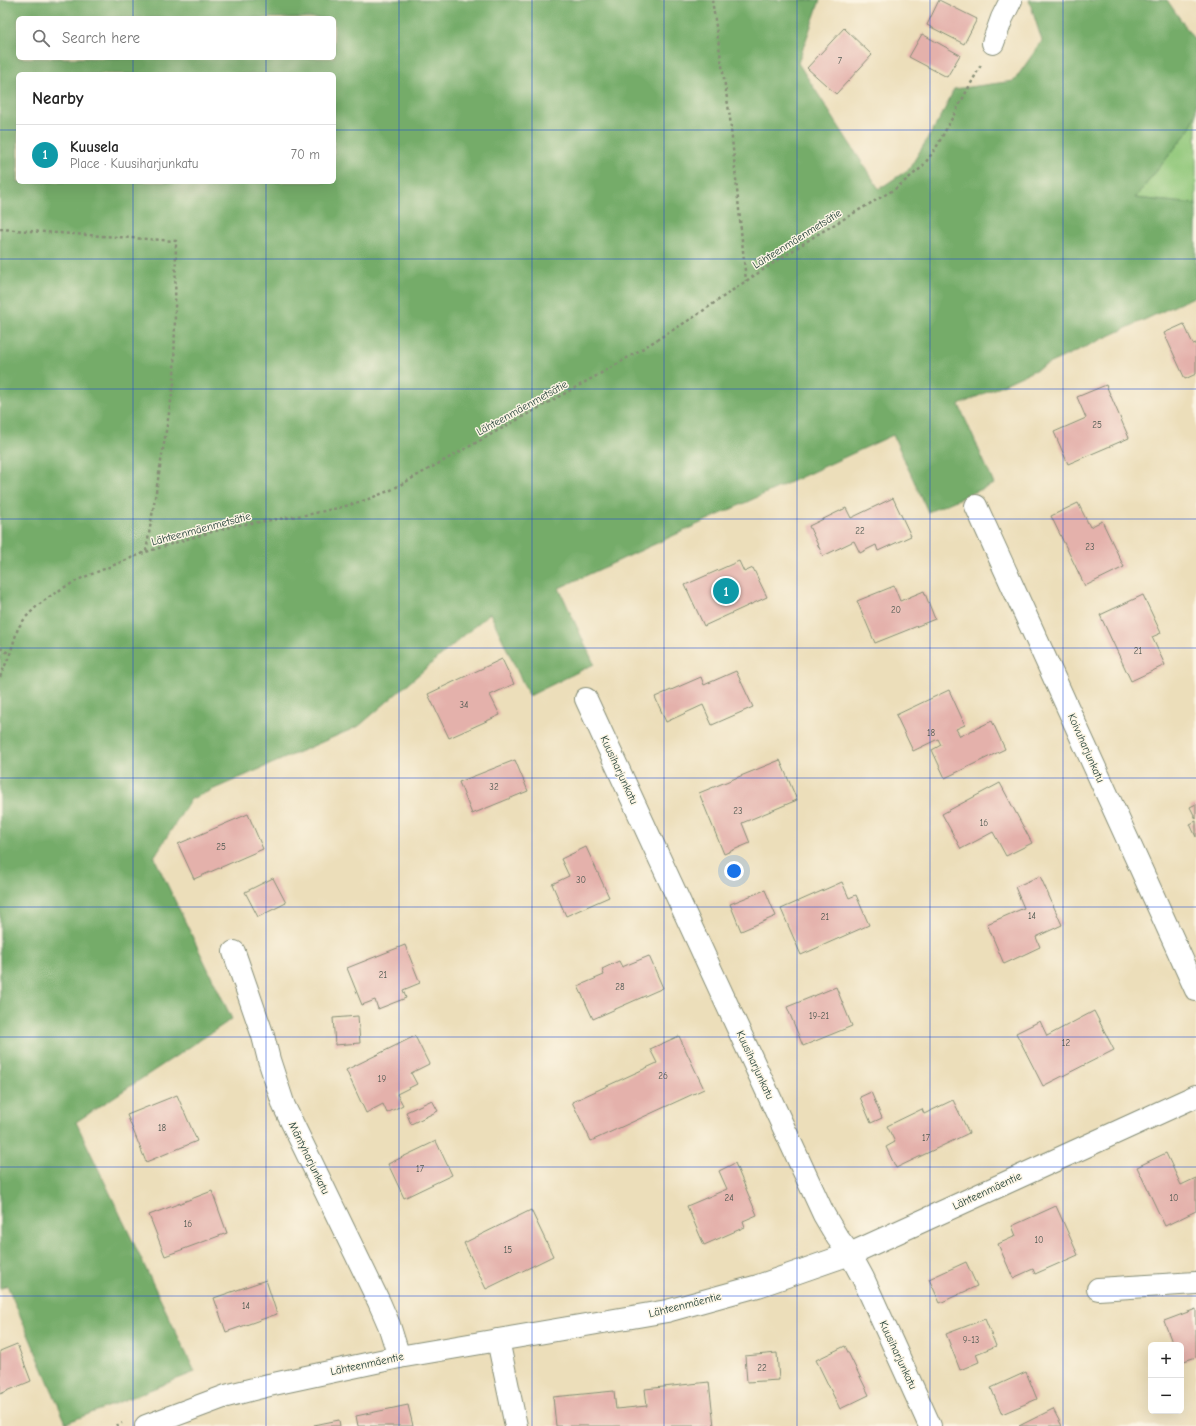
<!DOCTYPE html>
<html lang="en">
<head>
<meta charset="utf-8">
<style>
  :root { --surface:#fff; --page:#f2f2f2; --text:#222; --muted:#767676; --line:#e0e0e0; --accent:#b45309 }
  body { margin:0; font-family:"Comic Neue",sans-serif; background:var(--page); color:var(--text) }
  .controls { position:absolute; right:12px; bottom:12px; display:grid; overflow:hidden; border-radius:6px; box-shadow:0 4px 16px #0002 }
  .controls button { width:36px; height:36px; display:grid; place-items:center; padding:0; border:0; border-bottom:1px solid var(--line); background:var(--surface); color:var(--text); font:20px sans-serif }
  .you { position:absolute; left:734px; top:871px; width:14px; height:14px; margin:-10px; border:3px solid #fff; border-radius:50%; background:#1a73e8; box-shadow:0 0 0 6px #1a73e833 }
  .badge { display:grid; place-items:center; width:26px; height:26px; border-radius:50%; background:var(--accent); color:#fff; font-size:13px; font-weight:700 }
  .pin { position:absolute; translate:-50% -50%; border:2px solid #fff; box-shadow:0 1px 4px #0006 }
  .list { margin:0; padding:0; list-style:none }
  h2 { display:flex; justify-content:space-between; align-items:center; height:52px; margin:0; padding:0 16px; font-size:17px }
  h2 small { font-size:13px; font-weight:400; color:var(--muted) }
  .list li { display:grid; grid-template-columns:26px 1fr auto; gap:12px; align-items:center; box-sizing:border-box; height:60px; padding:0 16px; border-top:1px solid var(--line) }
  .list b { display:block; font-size:15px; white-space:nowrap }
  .list p { margin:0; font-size:13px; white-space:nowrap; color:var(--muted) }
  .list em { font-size:13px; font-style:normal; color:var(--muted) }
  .icon { flex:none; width:22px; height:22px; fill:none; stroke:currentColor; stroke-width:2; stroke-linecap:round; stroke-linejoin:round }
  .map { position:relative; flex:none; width:1196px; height:1426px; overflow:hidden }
  .search { position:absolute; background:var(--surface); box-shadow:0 4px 16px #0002; left:16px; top:16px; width:320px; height:44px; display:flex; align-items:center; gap:10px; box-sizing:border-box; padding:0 14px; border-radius:6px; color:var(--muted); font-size:15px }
  .panel { position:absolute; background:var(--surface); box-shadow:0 4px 16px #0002; left:16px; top:72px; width:320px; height:112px; border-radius:6px }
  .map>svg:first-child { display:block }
  .green { fill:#90c779; stroke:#588256 }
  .forest { fill:#74ac69; stroke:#4a744e; fill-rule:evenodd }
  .building { fill:#e4b1ab }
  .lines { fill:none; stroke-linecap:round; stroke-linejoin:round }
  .street-casing { stroke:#868e77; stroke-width:24 }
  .path { stroke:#868e77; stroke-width:2.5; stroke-dasharray:3 3; stroke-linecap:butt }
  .street { stroke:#fff; stroke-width:22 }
  .grid { fill:none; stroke:#1d4ed8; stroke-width:1; stroke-opacity:0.55 }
  .labels { text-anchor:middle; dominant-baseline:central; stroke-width:3; stroke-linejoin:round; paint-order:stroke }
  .number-label { font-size:9px; fill:#505a52 }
  .street-label { font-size:11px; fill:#1f3d34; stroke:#fcf5e5 }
</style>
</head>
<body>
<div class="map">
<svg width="1196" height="1426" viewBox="0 0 1196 1426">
  <rect width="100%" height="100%" fill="#fcf5e5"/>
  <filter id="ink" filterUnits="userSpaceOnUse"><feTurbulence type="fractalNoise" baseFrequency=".025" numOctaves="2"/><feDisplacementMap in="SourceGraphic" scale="8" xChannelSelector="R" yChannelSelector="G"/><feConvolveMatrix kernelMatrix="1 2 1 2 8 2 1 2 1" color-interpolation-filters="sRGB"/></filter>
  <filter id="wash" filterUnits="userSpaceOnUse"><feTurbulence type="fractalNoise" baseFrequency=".012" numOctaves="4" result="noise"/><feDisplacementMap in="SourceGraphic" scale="16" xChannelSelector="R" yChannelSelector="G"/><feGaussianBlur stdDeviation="0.9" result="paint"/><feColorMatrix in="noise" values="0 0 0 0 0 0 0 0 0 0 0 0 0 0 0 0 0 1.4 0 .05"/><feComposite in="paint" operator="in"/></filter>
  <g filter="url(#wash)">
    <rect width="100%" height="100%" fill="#ecdeba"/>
    <path class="green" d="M1196,113V204L1135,198L1190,129Z"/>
    <path class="forest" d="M0,0H820L798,63L879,189L909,169L942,115L954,89L1014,81L1042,41L1029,0H1167L1196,42V113L1190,129L1135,198L1196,204V296L959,405L994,484L928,512L893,435L559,588L594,664L529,696L490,613L359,726L191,799L154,857L232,1019L76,1122L195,1372L66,1423L7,1285L0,1289ZM18,18H334V58H18ZM18,74H334V182H18Z"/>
    <g id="blocks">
      <g class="building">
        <path d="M939,0L977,19L964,44L927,25Z"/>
        <path d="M844,28L872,55L836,94L807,68Z"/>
        <path d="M922,34L960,55L947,77L909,57Z"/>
        <path d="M1184,324L1193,344L1196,343V374L1185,379L1164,333Z"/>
        <path d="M1106,385L1129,438L1068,464L1054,432L1086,418L1077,397Z"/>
        <path d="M893,498L911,536L878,551L876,545L860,553L854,541L823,556L809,526L846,508L851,518Z"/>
        <path d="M1078,503L1090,527L1102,521L1124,567L1085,586L1051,516Z"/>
        <path d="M739,561L744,572L753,568L767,597L704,626L685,585Z"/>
        <path d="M894,586L900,601L924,591L935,619L875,643L857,601Z"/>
        <path d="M1143,595L1161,633L1152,637L1165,665L1131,681L1100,615Z"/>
        <path d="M502,659L514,684L490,695L500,715L449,738L428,694Z"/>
        <path d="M736,671L753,707L712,725L703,705L666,722L655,697L701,677L704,685Z"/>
        <path d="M949,690L965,725L956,729L960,736L992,721L1005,749L945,778L932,750L941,745L938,739L913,751L896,715Z"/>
        <path d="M515,760L528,791L472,814L459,782Z"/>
        <path d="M780,760L797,800L742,823L750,843L724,854L699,793Z"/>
        <path d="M1000,783L1032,843L1006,856L993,832L961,849L942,814Z"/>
        <path d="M1196,804V819L1190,807Z"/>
        <path d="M248,814L263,849L194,879L178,844Z"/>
        <path d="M1196,821V837L1190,824Z"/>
        <path d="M586,847L609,897L566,916L552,884L569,876L561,859Z"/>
        <path d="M1040,876L1062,925L1036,937L1040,947L1004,964L987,924L1024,908L1015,887Z"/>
        <path d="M273,878L286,903L258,917L245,892Z"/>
        <path d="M842,882L849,898L856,895L869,925L801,955L781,909Z"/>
        <path d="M765,890L776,916L741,931L730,904Z"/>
        <path d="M405,945L420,983L403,990L406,998L378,1009L375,1000L362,1005L347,968Z"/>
        <path d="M649,956L663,988L593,1019L578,986L604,975L602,969L619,961L622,967Z"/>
        <path d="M836,987L852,1026L803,1046L787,1007Z"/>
        <path d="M1094,1011L1114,1050L1043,1086L1016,1033L1040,1021L1047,1036Z"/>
        <path d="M358,1016L360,1043L335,1045L333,1018Z"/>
        <path d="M415,1036L429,1064L411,1073L417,1084L397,1094L403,1105L387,1113L383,1104L366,1113L346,1070Z"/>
        <path d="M679,1036L704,1089L591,1141L572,1102L657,1063L650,1049Z"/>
        <path d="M871,1092L882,1118L871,1123L860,1097Z"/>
        <path d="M177,1095L197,1141L146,1162L127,1115Z"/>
        <path d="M432,1100L438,1111L411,1124L406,1112Z"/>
        <path d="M953,1100L969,1133L896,1168L886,1147L895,1142L887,1126L922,1109L924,1114Z"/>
        <path d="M436,1141L452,1175L404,1198L388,1164Z"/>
        <path d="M1166,1153L1181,1185L1196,1178V1211L1165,1226L1137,1167Z"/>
        <path d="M735,1163L757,1215L743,1221L745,1227L704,1245L687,1206L727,1189L719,1171Z"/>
        <path d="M212,1191L227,1233L165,1256L149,1215Z"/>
        <path d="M1056,1206L1078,1255L1035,1274L1033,1269L1013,1278L998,1244L1016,1236L1012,1226Z"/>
        <path d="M531,1210L553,1256L486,1289L464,1243Z"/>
        <path d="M966,1262L977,1286L940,1303L929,1279Z"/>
        <path d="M266,1280L277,1314L226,1332L214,1298Z"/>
        <path d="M1196,1309V1357L1181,1362V1345H1173L1164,1321Z"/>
        <path d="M985,1319L996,1346L976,1354L979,1362L960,1370L946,1334Z"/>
        <path d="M17,1344L31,1381L0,1394V1351Z"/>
        <path d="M845,1346L869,1395L840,1409L816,1360Z"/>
        <path d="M777,1353L779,1380L747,1382L745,1356Z"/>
        <path d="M1026,1372L1037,1399L1002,1414L991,1388Z"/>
        <path d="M709,1382L714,1426H556L553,1397L614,1391L616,1409L647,1406L645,1389Z"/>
        <path d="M408,1405L413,1426H358L356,1416Z"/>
        <path d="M1053,1409L1062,1426H1019Z"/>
        <path d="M339,1420L340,1426H314V1425Z"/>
      </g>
    </g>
  </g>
  <g filter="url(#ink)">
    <use href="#blocks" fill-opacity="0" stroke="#868e77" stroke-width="1"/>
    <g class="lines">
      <defs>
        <g id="street">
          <path d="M993,43L1002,18L1011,0"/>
          <path d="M976,506L1196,990"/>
          <path d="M586,699L824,1215L837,1237L850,1254L863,1278L930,1426"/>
          <path d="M234,952L263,1036L269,1060L284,1106L379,1302L389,1325L399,1357"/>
          <path d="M1098,1289L1196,1283"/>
          <path d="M498,1340L516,1426"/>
          <path d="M146,1426L226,1396L269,1385L399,1357L667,1311L758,1286L850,1254L1196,1096"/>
        </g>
      </defs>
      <use href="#street" class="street-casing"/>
      <g class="path">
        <path d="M712,0L730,118L746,281"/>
        <path d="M0,229L176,241L174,383L146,552"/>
        <path d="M0,648L10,654"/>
        <path d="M0,677L10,654L18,628L26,617L36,607L49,597L63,588L82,578L146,552L187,539L233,526L311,514L342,507L366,500L391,490L614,366L694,317L746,281L818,234L895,189L921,168L929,158L937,146L982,63"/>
        <path d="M116,1426L122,1423"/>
      </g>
      <use href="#street" class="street"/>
    </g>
  </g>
  <path class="grid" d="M133,0V18M266,0V18M399,0V1426M532,0V1426M664,0V1426M797,0V1426M930,0V1426M1063,0V1426M133,58V74M266,58V74M0,130H18M334,130H1196M133,182V1426M266,182V1426M0,259H1196M0,389H1196M0,519H1196M0,648H1196M0,778H1196M0,907H1196M0,1037H1196M0,1167H1196M0,1296H1196"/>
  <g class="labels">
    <g class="number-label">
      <text x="840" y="61">7</text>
      <text x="1097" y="425">25</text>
      <text x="860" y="531">22</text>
      <text x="1090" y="547">23</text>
      <text x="896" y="610">20</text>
      <text x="1138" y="651">21</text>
      <text x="464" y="705">34</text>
      <text x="931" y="733">18</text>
      <text x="494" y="787">32</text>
      <text x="738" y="811">23</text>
      <text x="984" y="823">16</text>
      <text x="221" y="847">25</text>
      <text x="581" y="880">30</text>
      <text x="1032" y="916">14</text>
      <text x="825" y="917">21</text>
      <text x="383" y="975">21</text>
      <text x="620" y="987">28</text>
      <text x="819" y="1016">19-21</text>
      <text x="1066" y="1043">12</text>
      <text x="663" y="1076">26</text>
      <text x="382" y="1079">19</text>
      <text x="162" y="1128">18</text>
      <text x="926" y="1138">17</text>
      <text x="420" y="1169">17</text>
      <text x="729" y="1198">24</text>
      <text x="1174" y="1198">10</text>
      <text x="188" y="1224">16</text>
      <text x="1039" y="1240">10</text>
      <text x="508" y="1250">15</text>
      <text x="246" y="1306">14</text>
      <text x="971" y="1340">9-13</text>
      <text x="762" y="1368">22</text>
    </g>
    <g class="street-label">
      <text transform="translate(797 239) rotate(-32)">Lähteenmäenmetsätie</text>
      <text transform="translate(522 408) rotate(-29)">Lähteenmäenmetsätie</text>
      <text transform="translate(201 529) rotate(-15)">Lähteenmäenmetsätie</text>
      <text transform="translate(1086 748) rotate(66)">Koivuharjunkatu</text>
      <text transform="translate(619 770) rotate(65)">Kuusiharjunkatu</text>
      <text transform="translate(755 1065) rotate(65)">Kuusiharjunkatu</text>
      <text transform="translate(309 1158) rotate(64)">Mäntyharjunkatu</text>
      <text transform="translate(987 1191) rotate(-25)">Lähteenmäentie</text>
      <text transform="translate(685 1305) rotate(-14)">Lähteenmäentie</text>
      <text transform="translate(898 1355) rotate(65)">Kuusiharjunkatu</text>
      <text transform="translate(367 1364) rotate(-12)">Lähteenmäentie</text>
    </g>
  </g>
</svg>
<div class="controls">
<button>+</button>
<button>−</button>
</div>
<div class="you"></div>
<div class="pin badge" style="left:726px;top:591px;background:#0f9aa8">1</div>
<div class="search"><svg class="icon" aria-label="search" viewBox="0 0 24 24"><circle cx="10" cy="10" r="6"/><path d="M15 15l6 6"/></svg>Search here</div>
<section class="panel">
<h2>Nearby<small></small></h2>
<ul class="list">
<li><span class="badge" style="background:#0f9aa8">1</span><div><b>Kuusela</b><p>Place · Kuusiharjunkatu</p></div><em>70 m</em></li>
</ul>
</section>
</div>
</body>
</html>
